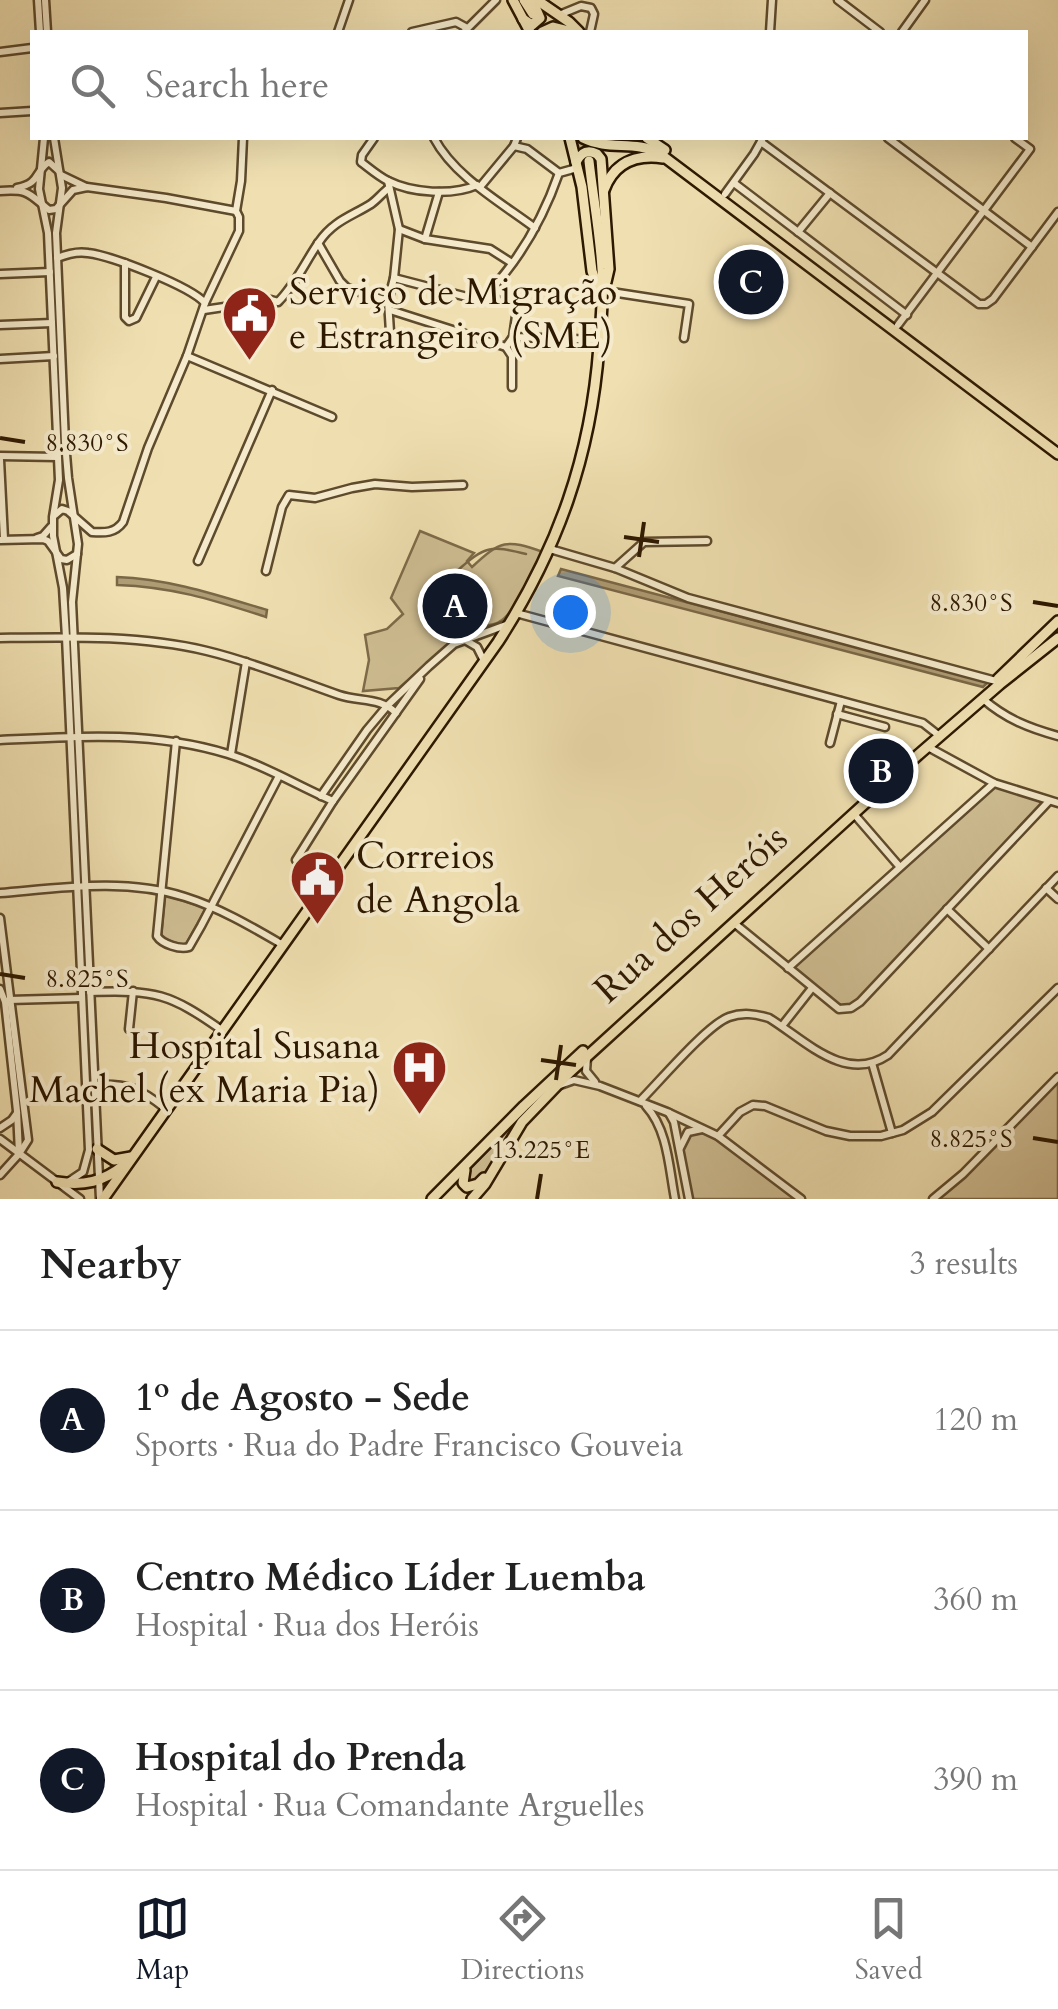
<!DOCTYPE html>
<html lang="en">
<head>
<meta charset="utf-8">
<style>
  :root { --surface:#fff; --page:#f6f6f6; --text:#222; --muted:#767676; --line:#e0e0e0; --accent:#111827 }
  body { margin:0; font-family:Cardo,serif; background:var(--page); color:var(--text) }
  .you { position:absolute; left:570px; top:612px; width:35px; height:35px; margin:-25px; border:8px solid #fff; border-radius:50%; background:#1a73e8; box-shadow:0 0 0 15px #1a73e833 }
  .badge { display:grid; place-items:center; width:65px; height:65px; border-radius:50%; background:var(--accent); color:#fff; font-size:32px; font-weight:700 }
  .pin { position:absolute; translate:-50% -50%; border:5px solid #fff; box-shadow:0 2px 10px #0006 }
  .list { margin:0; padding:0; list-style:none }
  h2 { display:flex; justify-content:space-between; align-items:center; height:130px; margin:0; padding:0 40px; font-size:42px }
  h2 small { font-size:32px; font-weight:400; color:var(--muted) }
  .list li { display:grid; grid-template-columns:65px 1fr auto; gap:30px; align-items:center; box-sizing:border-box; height:180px; padding:0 40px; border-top:2px solid var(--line) }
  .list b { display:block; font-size:38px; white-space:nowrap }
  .list p { margin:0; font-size:32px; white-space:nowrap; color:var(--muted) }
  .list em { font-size:32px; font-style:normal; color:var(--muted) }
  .icon { flex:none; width:55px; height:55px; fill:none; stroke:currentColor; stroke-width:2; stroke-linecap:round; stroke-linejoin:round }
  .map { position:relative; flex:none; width:1058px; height:1199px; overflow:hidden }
  .search { position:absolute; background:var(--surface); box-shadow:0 10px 40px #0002; left:30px; right:30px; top:30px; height:110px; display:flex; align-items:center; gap:25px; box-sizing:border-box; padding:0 35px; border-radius:0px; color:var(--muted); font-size:38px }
  .sheet { height:670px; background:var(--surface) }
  nav { display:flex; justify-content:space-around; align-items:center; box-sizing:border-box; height:140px; border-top:2px solid var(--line); background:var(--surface); font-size:28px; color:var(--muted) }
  nav a { display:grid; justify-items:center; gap:5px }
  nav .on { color:var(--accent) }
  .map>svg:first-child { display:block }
  .green { fill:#cfbe93; stroke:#7e6b4a; stroke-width:2.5 }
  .water { fill:#ae9c75; stroke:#7a6746; stroke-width:2.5 }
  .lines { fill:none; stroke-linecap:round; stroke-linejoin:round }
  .stream { stroke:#7a6746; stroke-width:2.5 }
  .major-tunnel { stroke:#c9b88e; stroke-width:9; stroke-dasharray:9 4.5; stroke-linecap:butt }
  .minor-casing { stroke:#5e4a2c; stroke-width:11 }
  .major-casing { stroke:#2d1800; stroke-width:14 }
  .minor { stroke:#f5ebcc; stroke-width:6 }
  .major { stroke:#f0e0b1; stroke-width:9 }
  .ticks { fill:none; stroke:#2d1800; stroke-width:4 }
  .labels { text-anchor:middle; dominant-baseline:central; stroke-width:8; stroke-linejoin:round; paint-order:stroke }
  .poi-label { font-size:38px; fill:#2d1800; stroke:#f5ebcc; text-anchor:start }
  .street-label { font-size:38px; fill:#2d1800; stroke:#f5ebcc }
  .ticks-label { font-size:25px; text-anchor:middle; fill:#2d1800; stroke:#f5ebcc; stroke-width:8; stroke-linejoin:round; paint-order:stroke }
</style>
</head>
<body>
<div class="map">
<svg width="1058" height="1199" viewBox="0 0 1058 1199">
  <rect width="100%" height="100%" fill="#f0e0b1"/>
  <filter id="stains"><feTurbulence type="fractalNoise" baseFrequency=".002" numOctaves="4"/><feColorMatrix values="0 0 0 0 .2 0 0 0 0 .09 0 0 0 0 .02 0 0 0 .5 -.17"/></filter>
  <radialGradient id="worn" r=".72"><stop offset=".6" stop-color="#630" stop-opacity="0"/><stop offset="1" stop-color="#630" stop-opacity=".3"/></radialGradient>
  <g class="green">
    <path d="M420,531L474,553L467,561L472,567C501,540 506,539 543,552C534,569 514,615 499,622C489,627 477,625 467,630L399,688L363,691L369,660L365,635L387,629L403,614L391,598Z"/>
    <path d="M994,783L1049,801L855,1007L843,1010L788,968Z"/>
    <path d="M165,895L206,908L185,946L161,938Z"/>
    <path d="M1058,1077V1199H933L953,1184Z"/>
    <path d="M543,1093C531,1105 520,1117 510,1132C498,1150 491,1175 469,1183L466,1179V1173Z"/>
    <path d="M704,1129L801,1199H689L679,1151L685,1137Z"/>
  </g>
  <g class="water">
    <path d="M561,569L988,682L983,687L558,576Z"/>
    <path d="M117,577C170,579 217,595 267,610L266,617C213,600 174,587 117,585Z"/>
  </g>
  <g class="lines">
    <path class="stream" d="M457,571C485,546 490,545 526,554"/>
    <g class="major-tunnel">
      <path d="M529,17L537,32"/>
      <path d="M580,138L584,161"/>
    </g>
    <defs>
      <g id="minor">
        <path d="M38,0L40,32"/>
        <path d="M45,0L47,32"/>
        <path d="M838,0L880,32"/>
        <path d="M559,15L581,6L591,8L594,14L590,32"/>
        <path d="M338,32L349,0"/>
        <path d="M412,32L456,22L467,28"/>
        <path d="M464,32L496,0"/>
        <path d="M770,32L772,0"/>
        <path d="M902,32L925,0"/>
        <path d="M0,52L32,48"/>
        <path d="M0,113L32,111"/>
        <path d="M44,138L39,189L48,233L59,480L53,517V536L63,588L66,637L89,1150L83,1172L68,1182"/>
        <path d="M54,138L62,188L56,233L65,442L68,478L78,544L72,602L100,1199"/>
        <path d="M374,138L362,155L361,162C369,168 378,176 388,181C412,193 452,196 477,185"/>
        <path d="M434,138C454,176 500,202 535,228"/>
        <path d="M888,138L1032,247"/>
        <path d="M761,142L979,304H986L993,299L1058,212"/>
        <path d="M514,146L527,149L559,173"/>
        <path d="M61,175L86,187"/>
        <path d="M734,183L907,315"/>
        <path d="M480,187L514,146L517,138"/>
        <path d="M17,188C41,183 34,172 49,162L59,171"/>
        <path d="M0,191C29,189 28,193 49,210L56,209L73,190L87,187L166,198L236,211"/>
        <path d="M725,194L754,154L763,138"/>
        <path d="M399,229L425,239L490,249L512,263"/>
        <path d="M798,232L830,193"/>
        <path d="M425,239L439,192"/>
        <path d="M318,243L340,281L347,288L388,301"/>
        <path d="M57,258C67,254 78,251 88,253C112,256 190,286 205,303"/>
        <path d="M125,263V317L129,321L136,318L156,277"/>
        <path d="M0,274L50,272"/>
        <path d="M394,278L471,298L482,299C517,264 543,219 559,173L577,168"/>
        <path d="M492,287L518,302L513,337L506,347"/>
        <path d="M605,291L689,304L684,338"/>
        <path d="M204,310L271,300L278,302C296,284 305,262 319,242C333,221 352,216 371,204C378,199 382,193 389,188"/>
        <path d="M390,310L506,347L512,356V387"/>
        <path d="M0,325L52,323"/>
        <path d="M898,325L1030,149L1015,138"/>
        <path d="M513,337L600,340"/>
        <path d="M386,343L390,332L388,301L394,278L399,229L388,181"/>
        <path d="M187,356L332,417"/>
        <path d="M0,359L54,356"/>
        <path d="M0,456L57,457"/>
        <path d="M0,460L4,539"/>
        <path d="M55,515L62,509L68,511L92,532C105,533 115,533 123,522L148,448L187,356L205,303L239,231V217L236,211L241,181L243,138"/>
        <path d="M37,538L43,536L51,527"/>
        <path d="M0,540L43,539L48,541L61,559L67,560L77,554"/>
        <path d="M550,549L615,568L688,598L996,681"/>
        <path d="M198,561L272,390"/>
        <path d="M615,568L644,542L707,541"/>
        <path d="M266,571L282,507L289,495L315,498L352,488L375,484L412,487L463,485"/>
        <path d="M516,613L923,723L937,734"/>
        <path d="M0,638C69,637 140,635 207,651C253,662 296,680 339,695C360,702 380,697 396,713"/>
        <path d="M465,640L477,647L484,661"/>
        <path d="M983,699C1006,719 1029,728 1058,736"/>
        <path d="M837,714L885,727"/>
        <path d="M0,740C77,736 154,731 228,754C264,765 298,786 333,801"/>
        <path d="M176,741L157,936C162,944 180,950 189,947L201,926L279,776"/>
        <path d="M830,743L841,701"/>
        <path d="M928,747L994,783L1058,803"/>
        <path d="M231,754L246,662"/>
        <path d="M321,796L367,730L388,705L429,666L454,644L506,625"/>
        <path d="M854,814L899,866"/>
        <path d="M296,860L333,801L420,679"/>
        <path d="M1046,888L1058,899"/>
        <path d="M0,893C61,888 125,878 185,897C220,908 252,927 283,945"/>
        <path d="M947,909L989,949"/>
        <path d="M0,918L28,1140L19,1154L0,1175"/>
        <path d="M734,923L839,1009L851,1008L860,1002L1049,801"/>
        <path d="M788,968L994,783"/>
        <path d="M0,989L5,1002L17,1111L19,1153"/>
        <path d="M90,992C156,990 169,993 223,1031"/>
        <path d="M9,1000L82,998"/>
        <path d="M782,1026L812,988"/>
        <path d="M129,1029L133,991"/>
        <path d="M587,1058L586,1071L595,1082"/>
        <path d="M872,1063L892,1133"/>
        <path d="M94,1085C127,1083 140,1088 166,1109"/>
        <path d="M560,1085L574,1080L600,1086L667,1112L718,1136L801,1199"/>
        <path d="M640,1101C660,1081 707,1025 729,1017C743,1012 755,1014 769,1018C805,1040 845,1084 888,1055L1058,876"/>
        <path d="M646,1106C668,1130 669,1168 675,1199"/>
        <path d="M669,1113L674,1122L689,1199"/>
        <path d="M0,1128L12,1120L17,1113"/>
        <path d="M718,1136L740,1112L753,1105L765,1106L826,1131L850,1136H881L903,1130L932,1112L1058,988"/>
        <path d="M0,1139L80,1199"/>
        <path d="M680,1148L688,1132L702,1129"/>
        <path d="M933,1199L963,1174L1058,1077"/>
      </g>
      <g id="major">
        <path d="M513,0L530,32"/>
        <path d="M524,0L533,14"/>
        <path d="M537,0L569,22L579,32"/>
        <path d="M523,19L532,25L540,18L532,0"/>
        <path d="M542,32L553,27L573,32"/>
        <path d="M570,138L582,187L592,271L599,292"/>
        <path d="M583,138C609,151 634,140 659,153L1058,454"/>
        <path d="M647,138L665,150"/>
        <path d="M576,162C581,153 587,149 597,154L601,159L609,269L606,282"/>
        <path d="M604,190C614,163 635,154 663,158"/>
        <path d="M998,679L1058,621"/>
        <path d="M97,1149L114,1160L131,1157"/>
        <path d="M465,1170L463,1183L467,1187L478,1184L484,1178"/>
        <path d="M57,1182C84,1186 103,1182 124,1165"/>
        <path d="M103,1199L498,642C558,549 591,456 599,346C601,320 604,294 602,269C600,233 593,197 589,161"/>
        <path d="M432,1199L524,1106L583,1051"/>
        <path d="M472,1199L485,1184L522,1122L570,1072L918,755L1000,684L1058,638"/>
      </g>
    </defs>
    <use href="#minor" class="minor-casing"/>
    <use href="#major" class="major-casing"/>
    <use href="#minor" class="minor"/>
    <use href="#major" class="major"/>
  </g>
  <path class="ticks" d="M0,438L25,442M624,537L659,542M639,557L644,522M1033,602L1058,606M0,974L25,978M541,1060L576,1065M556,1080L561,1045M1033,1138L1058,1142M537,1199L541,1174"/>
  <defs>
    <symbol id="civic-pin" viewBox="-11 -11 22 30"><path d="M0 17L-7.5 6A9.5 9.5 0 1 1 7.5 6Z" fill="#8f2418" stroke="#f5ebcc"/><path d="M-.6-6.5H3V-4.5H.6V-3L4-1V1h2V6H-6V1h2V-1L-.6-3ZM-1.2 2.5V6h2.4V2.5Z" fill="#fff"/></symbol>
    <symbol id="hospital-pin" viewBox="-11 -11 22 30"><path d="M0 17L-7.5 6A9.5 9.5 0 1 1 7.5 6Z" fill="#8f2418" stroke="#f5ebcc"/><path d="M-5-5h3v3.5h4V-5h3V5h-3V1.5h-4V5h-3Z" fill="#fff"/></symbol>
  </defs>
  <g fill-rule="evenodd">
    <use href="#civic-pin" x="218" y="282" width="63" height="86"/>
    <use href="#civic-pin" x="286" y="846" width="63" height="86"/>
    <use href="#hospital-pin" x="388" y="1036" width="63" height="86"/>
  </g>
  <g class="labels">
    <g class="poi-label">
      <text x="289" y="292">Serviço de Migração<tspan x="289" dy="44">e Estrangeiro (SME)</tspan></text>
      <text x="356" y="856">Correios<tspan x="356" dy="44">de Angola</tspan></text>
      <text x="380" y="1046" text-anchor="end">Hospital Susana<tspan x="380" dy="44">Machel (ex Maria Pia)</tspan></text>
    </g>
    <g class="street-label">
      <text transform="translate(691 914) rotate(-42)">Rua dos Heróis</text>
    </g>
  </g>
  <g class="ticks-label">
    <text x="87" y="451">8.830°S</text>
    <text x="971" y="611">8.830°S</text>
    <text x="87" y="987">8.825°S</text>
    <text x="971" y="1147">8.825°S</text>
    <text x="541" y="1158">13.225°E</text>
  </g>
  <rect width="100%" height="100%" filter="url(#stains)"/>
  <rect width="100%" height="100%" fill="url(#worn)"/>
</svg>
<div class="you"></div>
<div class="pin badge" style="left:455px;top:606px">A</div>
<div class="pin badge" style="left:881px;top:771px">B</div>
<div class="pin badge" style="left:751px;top:282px">C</div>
<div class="search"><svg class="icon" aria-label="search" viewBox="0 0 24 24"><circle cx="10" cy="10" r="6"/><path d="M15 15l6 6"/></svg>Search here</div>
</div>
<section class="sheet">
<h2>Nearby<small>3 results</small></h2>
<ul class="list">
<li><span class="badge">A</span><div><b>1º de Agosto - Sede</b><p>Sports · Rua do Padre Francisco Gouveia</p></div><em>120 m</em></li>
<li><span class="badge">B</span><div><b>Centro Médico Líder Luemba</b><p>Hospital · Rua dos Heróis</p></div><em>360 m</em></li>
<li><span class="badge">C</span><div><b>Hospital do Prenda</b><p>Hospital · Rua Comandante Arguelles</p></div><em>390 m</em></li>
</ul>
</section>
<nav>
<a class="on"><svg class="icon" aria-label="map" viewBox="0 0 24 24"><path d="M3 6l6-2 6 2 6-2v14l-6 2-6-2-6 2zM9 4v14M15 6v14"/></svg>Map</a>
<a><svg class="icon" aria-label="directions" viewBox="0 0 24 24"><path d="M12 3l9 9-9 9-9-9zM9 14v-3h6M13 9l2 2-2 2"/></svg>Directions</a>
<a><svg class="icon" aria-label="saved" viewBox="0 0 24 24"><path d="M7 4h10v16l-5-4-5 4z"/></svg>Saved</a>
</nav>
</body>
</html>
